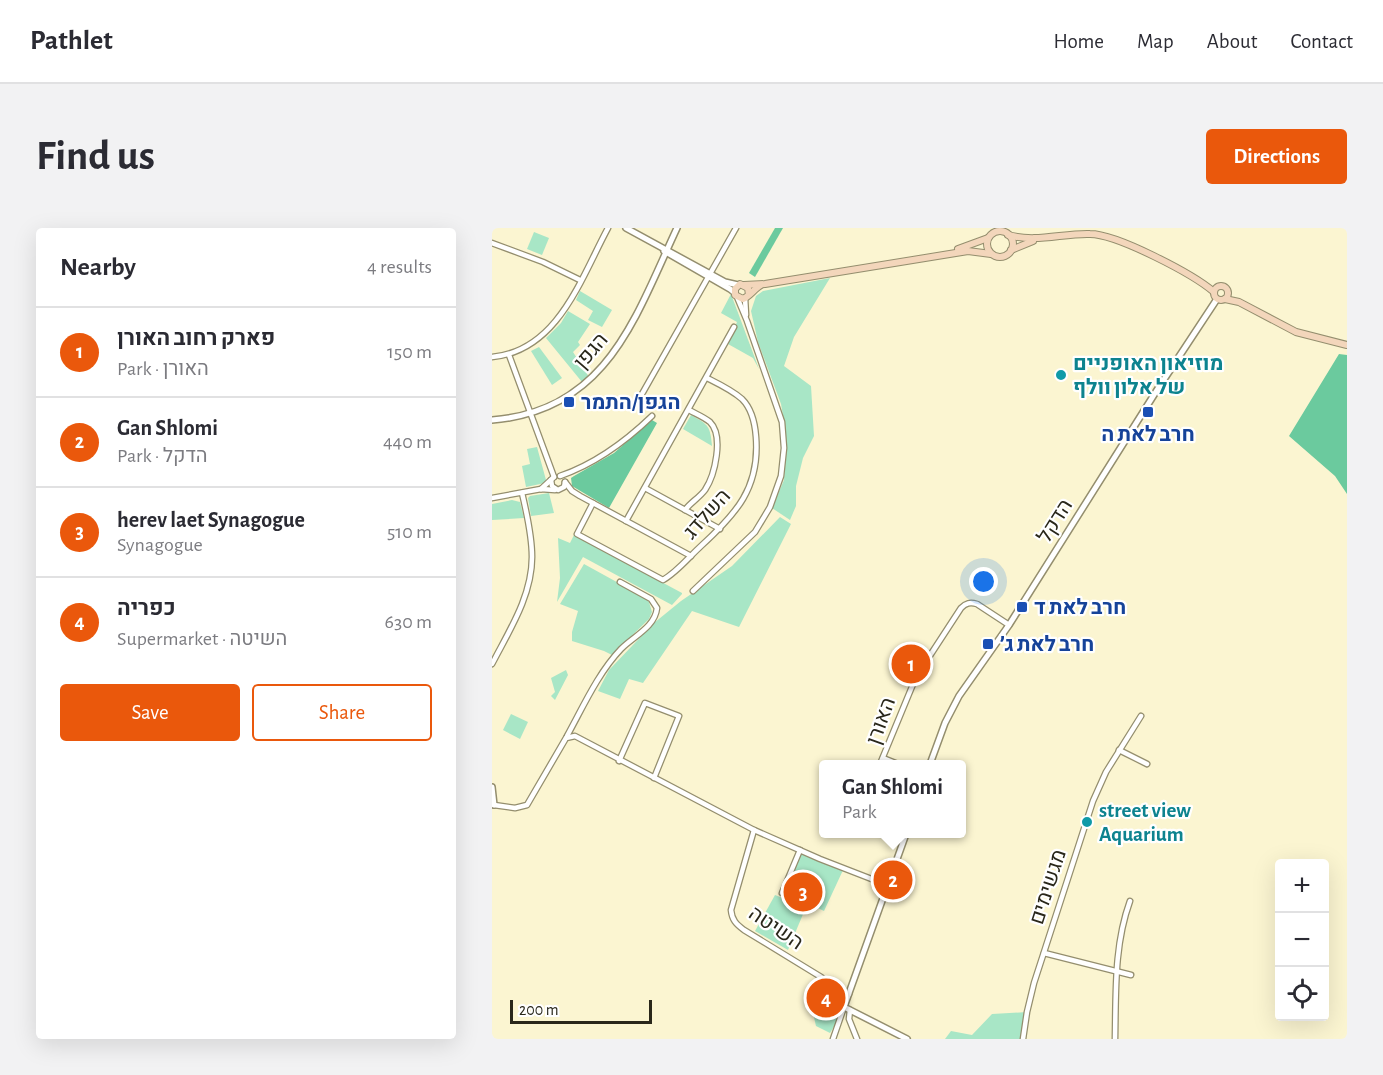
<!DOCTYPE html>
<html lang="en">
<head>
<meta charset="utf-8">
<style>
  :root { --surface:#fff; --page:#f2f2f3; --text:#2b2b33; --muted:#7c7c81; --line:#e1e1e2; --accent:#ea580c }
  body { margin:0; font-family:"Alegreya Sans",Heebo,sans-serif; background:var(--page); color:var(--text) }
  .controls { position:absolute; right:18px; bottom:18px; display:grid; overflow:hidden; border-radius:6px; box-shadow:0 6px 24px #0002 }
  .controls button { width:54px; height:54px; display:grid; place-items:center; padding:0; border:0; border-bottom:2px solid var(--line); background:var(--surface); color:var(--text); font:30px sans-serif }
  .scale { position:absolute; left:18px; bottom:15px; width:142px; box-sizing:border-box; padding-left:6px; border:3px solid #29271a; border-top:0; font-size:16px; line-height:21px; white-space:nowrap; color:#29271a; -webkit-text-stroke:4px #fff; paint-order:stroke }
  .you { position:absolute; left:492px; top:354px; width:21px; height:21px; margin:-15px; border:4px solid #fff; border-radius:50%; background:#1a73e8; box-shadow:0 0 0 9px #1a73e833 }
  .badge { display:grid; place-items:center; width:39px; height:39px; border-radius:50%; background:var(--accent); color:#fff; font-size:20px; font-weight:700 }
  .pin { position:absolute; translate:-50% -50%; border:3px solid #fff; box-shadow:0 2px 6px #0006 }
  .popup { position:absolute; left:327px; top:532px; width:147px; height:78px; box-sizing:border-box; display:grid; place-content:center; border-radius:6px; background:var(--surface); filter:drop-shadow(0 2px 4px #0005); font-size:20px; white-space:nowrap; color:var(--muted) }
  .popup b { font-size:22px; color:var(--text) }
  .popup::after { content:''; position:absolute; left:50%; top:100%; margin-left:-12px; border:12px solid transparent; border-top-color:var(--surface) }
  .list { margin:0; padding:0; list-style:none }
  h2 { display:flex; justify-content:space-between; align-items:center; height:78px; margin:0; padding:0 24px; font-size:26px }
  h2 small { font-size:20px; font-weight:400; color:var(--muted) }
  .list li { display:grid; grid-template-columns:39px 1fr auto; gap:18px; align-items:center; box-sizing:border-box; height:90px; padding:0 24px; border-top:2px solid var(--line) }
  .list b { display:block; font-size:22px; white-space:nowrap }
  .list p { margin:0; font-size:20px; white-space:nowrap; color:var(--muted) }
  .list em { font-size:20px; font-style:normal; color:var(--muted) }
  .actions { display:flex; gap:12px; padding:18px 24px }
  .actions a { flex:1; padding:14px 0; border:2px solid var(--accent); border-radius:6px; text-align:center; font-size:21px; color:var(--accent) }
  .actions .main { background:var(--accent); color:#fff }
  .icon { flex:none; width:33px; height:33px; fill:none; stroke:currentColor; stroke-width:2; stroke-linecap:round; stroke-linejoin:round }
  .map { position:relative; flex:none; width:855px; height:811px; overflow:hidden; border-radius:6px }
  header { display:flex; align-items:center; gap:36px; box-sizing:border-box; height:84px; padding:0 30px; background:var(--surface); border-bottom:2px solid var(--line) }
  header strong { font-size:28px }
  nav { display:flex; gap:33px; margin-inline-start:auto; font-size:21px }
  .intro { display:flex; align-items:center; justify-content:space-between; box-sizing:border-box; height:144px; padding:0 36px }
  h1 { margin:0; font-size:42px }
  .button { padding:15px 27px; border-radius:6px; background:var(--accent); color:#fff; font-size:21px; font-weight:700 }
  main { display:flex; gap:36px; padding:0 36px }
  aside { flex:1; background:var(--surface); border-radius:6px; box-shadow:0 6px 24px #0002 }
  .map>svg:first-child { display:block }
  .green { fill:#a8e6c6 }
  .forest { fill:#6bca9e }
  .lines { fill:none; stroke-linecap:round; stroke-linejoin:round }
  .minor-casing { stroke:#948e6e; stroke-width:7 }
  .tertiary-casing { stroke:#948e6e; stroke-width:8 }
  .secondary-casing { stroke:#948e6e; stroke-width:8 }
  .minor { stroke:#fff; stroke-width:4.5 }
  .tertiary { stroke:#fff; stroke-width:5 }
  .secondary { stroke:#f3d6bb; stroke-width:6 }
  .culture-dot { fill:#0f9aa8; stroke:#fff; stroke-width:2 }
  .transit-dot { fill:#1a4fb4; stroke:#fff; stroke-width:2 }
  .labels { text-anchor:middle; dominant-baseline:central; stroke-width:4.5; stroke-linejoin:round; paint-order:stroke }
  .street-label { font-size:21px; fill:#29271a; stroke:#fff }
  .culture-label { font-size:21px; font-weight:bold; fill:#0d838f; stroke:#fff; text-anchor:start }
  .transit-label { font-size:21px; font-weight:bold; fill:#164399; stroke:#fff; text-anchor:start }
</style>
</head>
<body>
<header>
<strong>Pathlet</strong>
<nav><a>Home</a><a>Map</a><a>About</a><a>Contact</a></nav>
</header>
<div class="intro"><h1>Find us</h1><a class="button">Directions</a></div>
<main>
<aside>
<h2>Nearby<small>4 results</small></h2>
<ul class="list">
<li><span class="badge">1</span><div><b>פארק רחוב האורן</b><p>Park · האורן</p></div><em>150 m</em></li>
<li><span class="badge">2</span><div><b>Gan Shlomi</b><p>Park · הדקל</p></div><em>440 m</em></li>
<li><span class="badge">3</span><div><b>herev laet Synagogue</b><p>Synagogue</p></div><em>510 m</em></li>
<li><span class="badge">4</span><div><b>כפריה</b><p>Supermarket · השיטה</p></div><em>630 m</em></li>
</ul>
<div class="actions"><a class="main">Save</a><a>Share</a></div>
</aside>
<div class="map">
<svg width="855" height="811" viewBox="0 0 855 811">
  <rect width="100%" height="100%" fill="#fbf5d1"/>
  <g class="green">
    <path d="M42,4L57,10L50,27L35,21Z"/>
    <path d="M338,50L302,109L292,138L319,158L322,208L311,230L304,258V278L298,292L280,280L292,252L294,205L289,176L266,114L259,83L264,68L271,63Z"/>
    <path d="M88,63L120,82L110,99L96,92L101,83L84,72Z"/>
    <path d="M239,66L267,141L261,130L236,116L245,94L229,85Z"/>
    <path d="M76,83L98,96L86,114L88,117L81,124L97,149L90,154L54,110L69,95Z"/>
    <path d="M47,119L70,150L60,157L39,123Z"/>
    <path d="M199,187C217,197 218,198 220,218L191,201Z"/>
    <path d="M45,219L54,252L53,255L34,259L30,238L38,236L35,221Z"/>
    <path d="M57,265L62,285L39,288L36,270L38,268Z"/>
    <path d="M20,272L28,274L32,290L0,292V276Z"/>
    <path d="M288,289L299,296L247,399L200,383L151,455L137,451L128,471L106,463L117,442L162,395L189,373L240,338Z"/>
    <path d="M82,307L190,365V366L180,377L91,329L65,374L68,350L66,310L78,315Z"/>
    <path d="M92,336L152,369L157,374L160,384L157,391L120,427L112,423L80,413V404L86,383L68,376Z"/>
    <path d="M414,422L433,433L423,450L404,439Z"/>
    <path d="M74,442L76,447L63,472L59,468L63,464L59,450Z"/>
    <path d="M19,486L36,494L28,511L11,502Z"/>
    <path d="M308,622L352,640L332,683L313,674L321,658L308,653L303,665L294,654Z"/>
    <path d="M283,667L314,679L296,722L263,703Z"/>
    <path d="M323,751L333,757L325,774L334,779L341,771L353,772L344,791L346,792L338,805L324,798L317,768Z"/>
    <path d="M535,784L529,811H453L459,803L480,807L500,786Z"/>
  </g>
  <g class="forest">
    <path d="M283,0H291L263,49L257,45Z"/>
    <path d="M847,126L855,127V266L843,248L797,208Z"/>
    <path d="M160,192L165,195L117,280L80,258L79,250L82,248L122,225Z"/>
  </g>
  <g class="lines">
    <defs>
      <g id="minor">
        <path d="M0,15L51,34L88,52"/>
        <path d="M253,70L254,87"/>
        <path d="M17,127L62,249"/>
        <path d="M0,129C66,123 89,50 116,0"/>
        <path d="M146,173L244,0"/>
        <path d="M68,248C103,236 133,214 160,188"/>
        <path d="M59,252L60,258L66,262L72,259L73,254"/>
        <path d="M73,254L80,263L88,268L199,328"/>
        <path d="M153,260L228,301"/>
        <path d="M49,261L62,249"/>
        <path d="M0,270L49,261L63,262"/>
        <path d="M101,275L85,306L171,352C185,344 197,329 209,318C244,286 268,260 264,209C263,195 260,181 250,171C240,162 227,156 215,150"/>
        <path d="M193,282C199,274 207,270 213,262C223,247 232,208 218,194C212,189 204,186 197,182"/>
        <path d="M134,293L242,99"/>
        <path d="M201,363L263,304L278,279L289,248L292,220L290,194L255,93L245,69"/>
        <path d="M0,436C17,403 40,368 40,329C40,308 35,286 30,265"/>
        <path d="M75,508C91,479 106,445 129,421C142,408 163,399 165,380L159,371L128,354"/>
        <path d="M627,522L655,536"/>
        <path d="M391,530L406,536"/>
        <path d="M127,533L153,475L187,488L162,550"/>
        <path d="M388,536L424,449L469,380C474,375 478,374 485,376L517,397"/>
        <path d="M2,577L23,580L35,577L74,510L83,508L262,602L328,631L395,657"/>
        <path d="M262,602L239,682C240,692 244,696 252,702L329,749L344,761L357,766"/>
        <path d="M290,665L308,622"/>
        <path d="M552,725L639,747"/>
        <path d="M358,782L357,791L365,811"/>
        <path d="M341,811L352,779"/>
        <path d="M531,811L535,784L542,755L601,573L614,544L649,488"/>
        <path d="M623,811C624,764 622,717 638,673"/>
      </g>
      <g id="tertiary">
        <path d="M134,0L233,54L246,57"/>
        <path d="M172,23L238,61L243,65"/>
        <path d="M0,192C115,183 143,90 185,0"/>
        <path d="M438,536L453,495L467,468L517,397L665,162L725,71"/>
        <path d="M0,559L2,577"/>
        <path d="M414,606L352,779L415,811"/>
      </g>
      <g id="secondary">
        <circle cx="508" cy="16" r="13"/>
        <path d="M516,7C544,15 571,5 598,6C625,6 701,46 722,64"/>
        <path d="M466,21L496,10"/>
        <path d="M519,22L541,13"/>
        <path d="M252,57L273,56L476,23L499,26"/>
        <circle cx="729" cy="65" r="7"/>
        <path d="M257,67L256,60L248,56L243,61V67L251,71C258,68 262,61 269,57"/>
        <path d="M733,71L747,74L804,104L855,117"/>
      </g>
    </defs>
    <use href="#minor" class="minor-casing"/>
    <use href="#tertiary" class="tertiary-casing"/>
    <use href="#secondary" class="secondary-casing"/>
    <use href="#minor" class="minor"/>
    <use href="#tertiary" class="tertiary"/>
    <use href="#secondary" class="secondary"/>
  </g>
  <g class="culture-dot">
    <circle cx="569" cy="147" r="6"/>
    <circle cx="595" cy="594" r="6"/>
  </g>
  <g class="transit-dot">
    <rect x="71" y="168" width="12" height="12" rx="3"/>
    <rect x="650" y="178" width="12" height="12" rx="3"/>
    <rect x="524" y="373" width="12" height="12" rx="3"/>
    <rect x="490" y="410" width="12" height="12" rx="3"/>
  </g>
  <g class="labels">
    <g class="street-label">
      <text transform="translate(99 123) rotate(-49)">הגפן</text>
      <text transform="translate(215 286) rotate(-48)">השלדג</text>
      <text transform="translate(563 293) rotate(-58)">הדקל</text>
      <text transform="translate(389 493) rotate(-70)">האורן</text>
      <text transform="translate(556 659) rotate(-72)">מגשימים</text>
      <text transform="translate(284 700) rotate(34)">השיטה</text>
    </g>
    <g class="culture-label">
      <text x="581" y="135">מוזיאון האופניים<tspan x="581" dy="24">של אלון וולף</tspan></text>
      <text x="607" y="582">street view<tspan x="607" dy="24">Aquarium</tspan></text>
    </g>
    <g class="transit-label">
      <text x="89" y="174">הגפן/התמר</text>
      <text x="656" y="206" text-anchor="middle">חרב לאת ה</text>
      <text x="542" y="379">חרב לאת ד</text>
      <text x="508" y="416">חרב לאת ג׳</text>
    </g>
  </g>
</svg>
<div class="controls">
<button>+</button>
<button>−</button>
<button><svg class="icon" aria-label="locate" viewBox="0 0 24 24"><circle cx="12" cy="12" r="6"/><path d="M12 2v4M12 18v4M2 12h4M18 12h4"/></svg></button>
</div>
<div class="scale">200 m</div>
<div class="you"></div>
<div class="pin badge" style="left:419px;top:436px">1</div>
<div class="pin badge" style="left:401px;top:652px">2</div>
<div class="popup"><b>Gan Shlomi</b>Park</div>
<div class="pin badge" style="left:311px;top:664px">3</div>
<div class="pin badge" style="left:334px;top:770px">4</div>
</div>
</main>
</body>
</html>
